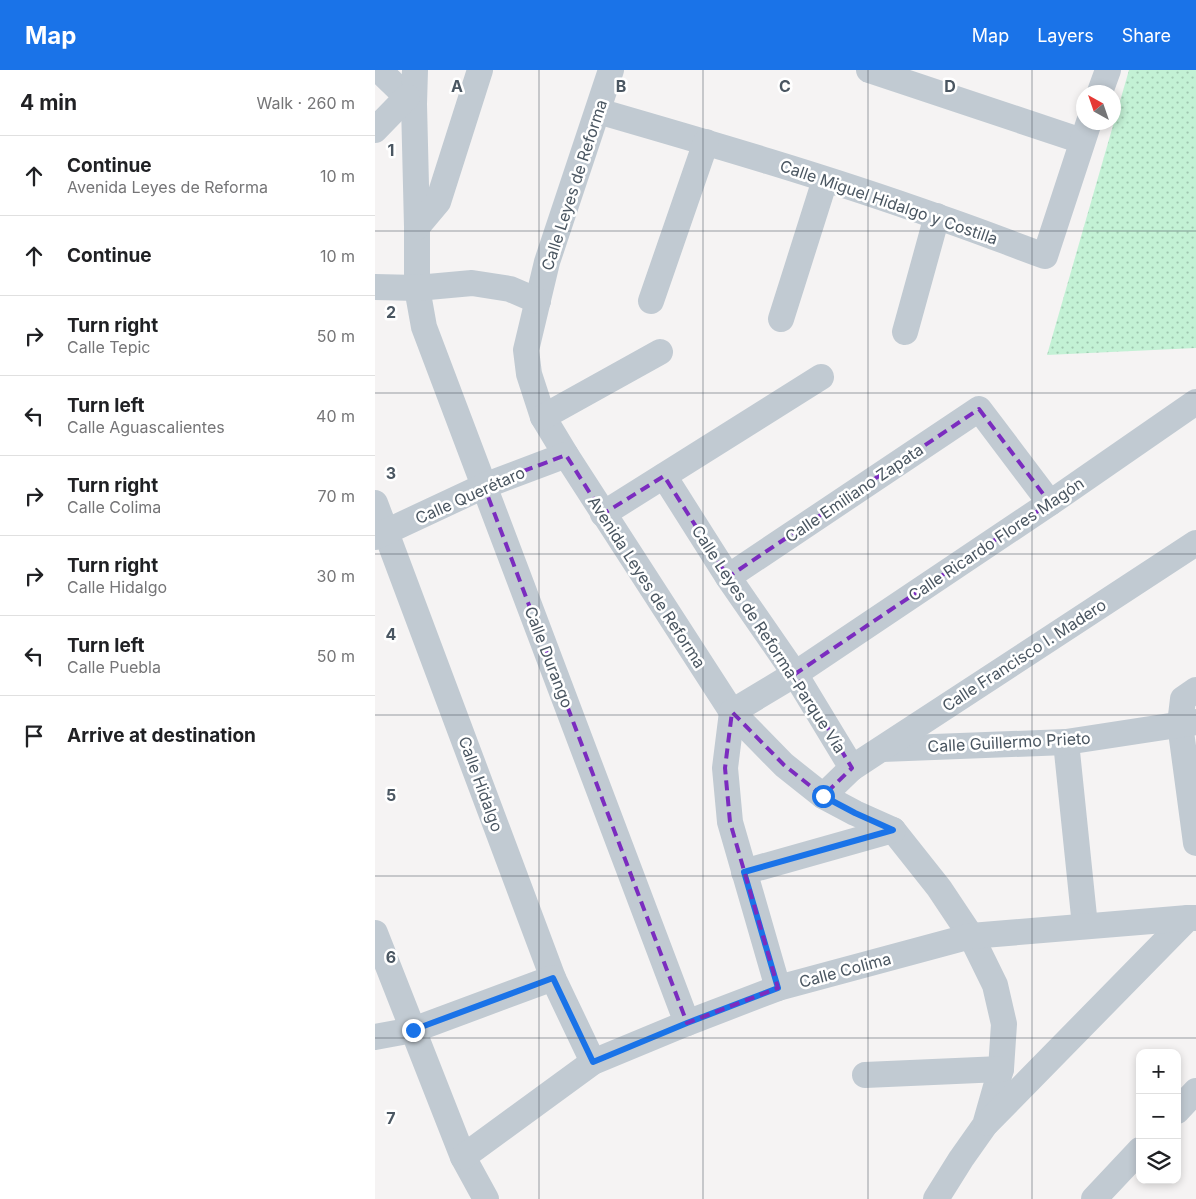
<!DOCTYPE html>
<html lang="en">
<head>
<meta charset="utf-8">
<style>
  :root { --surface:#fff; --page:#f6f6f6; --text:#202124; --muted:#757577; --line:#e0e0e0; --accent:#1a73e8 }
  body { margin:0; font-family:Inter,sans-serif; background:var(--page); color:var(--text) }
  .controls { position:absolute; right:15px; bottom:15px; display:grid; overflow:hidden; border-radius:10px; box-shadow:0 2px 8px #0003 }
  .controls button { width:45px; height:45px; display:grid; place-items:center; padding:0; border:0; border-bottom:1px solid var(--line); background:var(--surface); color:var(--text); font:25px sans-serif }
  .compass { position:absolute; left:701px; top:15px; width:45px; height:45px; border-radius:50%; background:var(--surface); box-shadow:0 2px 8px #0003; rotate:320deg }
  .stop { position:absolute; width:15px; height:15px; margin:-11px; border:4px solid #1a73e8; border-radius:50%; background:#fff }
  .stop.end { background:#1a73e8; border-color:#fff; box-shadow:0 1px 5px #0008 }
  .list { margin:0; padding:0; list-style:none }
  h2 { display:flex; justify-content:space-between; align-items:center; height:65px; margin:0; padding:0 20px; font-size:21px }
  h2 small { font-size:16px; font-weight:400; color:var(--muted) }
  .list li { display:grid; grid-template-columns:32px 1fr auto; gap:15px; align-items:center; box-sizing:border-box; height:80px; padding:0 20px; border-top:1px solid var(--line) }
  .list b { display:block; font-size:19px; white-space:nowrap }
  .list p { margin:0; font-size:16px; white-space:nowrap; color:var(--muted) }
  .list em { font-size:16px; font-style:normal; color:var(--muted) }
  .icon { flex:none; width:28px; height:28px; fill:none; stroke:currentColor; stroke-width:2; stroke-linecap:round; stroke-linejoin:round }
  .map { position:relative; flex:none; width:821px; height:1129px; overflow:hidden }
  header { display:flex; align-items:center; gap:30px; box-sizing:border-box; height:70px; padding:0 25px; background:var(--accent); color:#fff }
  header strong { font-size:24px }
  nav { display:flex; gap:28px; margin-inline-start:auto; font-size:18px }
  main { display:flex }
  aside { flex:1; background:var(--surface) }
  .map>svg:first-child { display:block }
  .green { fill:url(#green-dots) }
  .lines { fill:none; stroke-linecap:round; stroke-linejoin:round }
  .minor { stroke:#c1cad2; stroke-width:26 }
  .route { stroke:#1a73e8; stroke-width:6 }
  .marked { fill:none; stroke:#7b2cbf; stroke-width:4; stroke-dasharray:10 6; stroke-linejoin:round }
  .grid { fill:none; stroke:#4a5661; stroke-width:1; stroke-opacity:0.55 }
  .labels { text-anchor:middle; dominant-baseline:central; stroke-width:5; stroke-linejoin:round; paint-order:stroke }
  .street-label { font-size:16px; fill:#4a5661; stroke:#fff }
  .grid-label { font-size:16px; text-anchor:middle; font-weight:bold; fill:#4a5661; stroke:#fff; stroke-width:5; stroke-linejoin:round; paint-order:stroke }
</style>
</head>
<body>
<header>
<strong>Map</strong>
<nav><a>Map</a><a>Layers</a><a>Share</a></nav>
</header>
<main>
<aside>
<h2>4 min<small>Walk · 260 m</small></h2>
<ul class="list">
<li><svg class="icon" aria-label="ahead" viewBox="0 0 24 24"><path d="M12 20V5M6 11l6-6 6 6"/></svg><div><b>Continue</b><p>Avenida Leyes de Reforma</p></div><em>10 m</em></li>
<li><svg class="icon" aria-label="ahead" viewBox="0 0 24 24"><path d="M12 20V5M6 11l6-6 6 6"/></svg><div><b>Continue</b></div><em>10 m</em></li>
<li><svg class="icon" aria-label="right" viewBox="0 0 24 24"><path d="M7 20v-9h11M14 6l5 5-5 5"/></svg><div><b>Turn right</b><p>Calle Tepic</p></div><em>50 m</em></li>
<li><svg class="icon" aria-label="left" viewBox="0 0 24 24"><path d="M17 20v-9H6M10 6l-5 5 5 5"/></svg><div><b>Turn left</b><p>Calle Aguascalientes</p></div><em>40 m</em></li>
<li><svg class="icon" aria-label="right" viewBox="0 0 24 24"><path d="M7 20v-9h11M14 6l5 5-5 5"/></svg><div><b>Turn right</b><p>Calle Colima</p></div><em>70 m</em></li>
<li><svg class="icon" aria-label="right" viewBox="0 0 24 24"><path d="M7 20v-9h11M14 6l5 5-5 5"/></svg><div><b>Turn right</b><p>Calle Hidalgo</p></div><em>30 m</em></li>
<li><svg class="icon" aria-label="left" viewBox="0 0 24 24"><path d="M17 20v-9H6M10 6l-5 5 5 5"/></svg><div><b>Turn left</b><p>Calle Puebla</p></div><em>50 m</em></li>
<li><svg class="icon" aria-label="arrive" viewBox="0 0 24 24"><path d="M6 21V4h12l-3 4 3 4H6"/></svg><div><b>Arrive at destination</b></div></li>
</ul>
</aside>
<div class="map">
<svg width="821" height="1129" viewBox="0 0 821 1129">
  <defs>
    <pattern id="green-dots" width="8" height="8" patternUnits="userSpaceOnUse" patternTransform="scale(1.25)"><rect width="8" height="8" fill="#c3f1d5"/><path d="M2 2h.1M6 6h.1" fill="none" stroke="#a0c6b0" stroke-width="1.8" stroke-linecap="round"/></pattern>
  </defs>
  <rect width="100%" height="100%" fill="#f5f3f3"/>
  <path class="green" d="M754,0H821V278L672,285Z"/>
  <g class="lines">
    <g class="minor">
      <path d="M4,0L39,34"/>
      <path d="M40,0L39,34L42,157V218L49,257L312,953"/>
      <path d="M236,0L172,192L151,280L154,304L168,347L191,385L357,642L409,695L448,726L480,743L518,760L564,818L596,866L620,915L629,954L626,999L610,1055L586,1089L561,1129"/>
      <path d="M494,0L707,71"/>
      <path d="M725,22L733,0"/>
      <path d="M223,41C337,74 451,107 563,147C599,159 634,173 670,186L714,52"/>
      <path d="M0,60L32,27"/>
      <path d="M42,157L63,132L105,0"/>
      <path d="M0,217L42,218L97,213L135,219L163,231"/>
      <path d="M276,231L331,72"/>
      <path d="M406,249L450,110"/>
      <path d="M530,262L562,146"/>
      <path d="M168,347L285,282"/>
      <path d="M289,406L353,507L420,604L477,698L448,726"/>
      <path d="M0,433L178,908L218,992"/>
      <path d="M228,444L446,307"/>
      <path d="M0,467L109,416L191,385"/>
      <path d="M353,507L604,339L675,433"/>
      <path d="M821,620L808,629L805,654L821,773"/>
      <path d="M691,672L710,856"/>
      <path d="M507,679L691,672L821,652"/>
      <path d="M477,698L821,473"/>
      <path d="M369,802L518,760"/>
      <path d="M0,863L88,1087L111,1129"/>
      <path d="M403,918L355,752L350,698L357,642L420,604L675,433L821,332"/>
      <path d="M0,967L38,960L178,908"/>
      <path d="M490,1005L626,999"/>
      <path d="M802,1041L821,1021"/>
      <path d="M612,1053L813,848"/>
      <path d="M88,1087L218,992L312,953L403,918L596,866L813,848H821"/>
      <path d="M719,1129L765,1080"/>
    </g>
  </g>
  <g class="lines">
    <path class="route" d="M38,960L178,908L218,992L312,953L403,918L369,802L518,760L480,743L448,726"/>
  </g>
  <path class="marked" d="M604,339L675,433L420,604L477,698L448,726L409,695L357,642L350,698L355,752L403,918L312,953L109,416L191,385L228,444L289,406L353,507Z"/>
  <path class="grid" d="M164,0V1129M328,0V1129M493,0V1129M657,0V1129M0,161H821M0,323H821M0,484H821M0,645H821M0,806H821M0,968H821"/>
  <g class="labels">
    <g class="street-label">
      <text transform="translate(199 115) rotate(-72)">Calle Leyes de Reforma</text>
      <text transform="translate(514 132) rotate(19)">Calle Miguel Hidalgo y Costilla</text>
      <text transform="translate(479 423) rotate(-34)">Calle Emiliano Zapata</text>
      <text transform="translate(95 425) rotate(-24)">Calle Querétaro</text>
      <text transform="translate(621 469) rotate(-34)">Calle Ricardo Flores Magón</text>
      <text transform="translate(272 512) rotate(57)">Avenida Leyes de Reforma</text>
      <text transform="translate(394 569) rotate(57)">Calle Leyes de Reforma-Parque Vía</text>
      <text transform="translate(649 585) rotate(-33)">Calle Francisco I. Madero</text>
      <text transform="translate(174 587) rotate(69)">Calle Durango</text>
      <text transform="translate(634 672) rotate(-3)">Calle Guillermo Prieto</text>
      <text transform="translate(106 714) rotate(70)">Calle Hidalgo</text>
      <text transform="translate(470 900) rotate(-15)">Calle Colima</text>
    </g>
  </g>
  <g class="grid-label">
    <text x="82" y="22">A</text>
    <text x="246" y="22">B</text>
    <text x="410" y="22">C</text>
    <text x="575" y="22">D</text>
    <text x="16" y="86">1</text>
    <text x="16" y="248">2</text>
    <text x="16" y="409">3</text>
    <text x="16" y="570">4</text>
    <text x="16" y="731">5</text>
    <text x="16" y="893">6</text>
    <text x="16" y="1054">7</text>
  </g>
</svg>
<div class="controls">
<button>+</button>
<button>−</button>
<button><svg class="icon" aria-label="layers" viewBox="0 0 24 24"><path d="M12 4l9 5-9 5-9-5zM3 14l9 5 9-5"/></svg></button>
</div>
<svg class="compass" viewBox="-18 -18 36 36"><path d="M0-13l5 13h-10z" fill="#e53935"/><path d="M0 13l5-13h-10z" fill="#757577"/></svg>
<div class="stop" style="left:448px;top:726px"></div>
<div class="stop end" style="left:38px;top:960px"></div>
</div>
</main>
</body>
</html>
